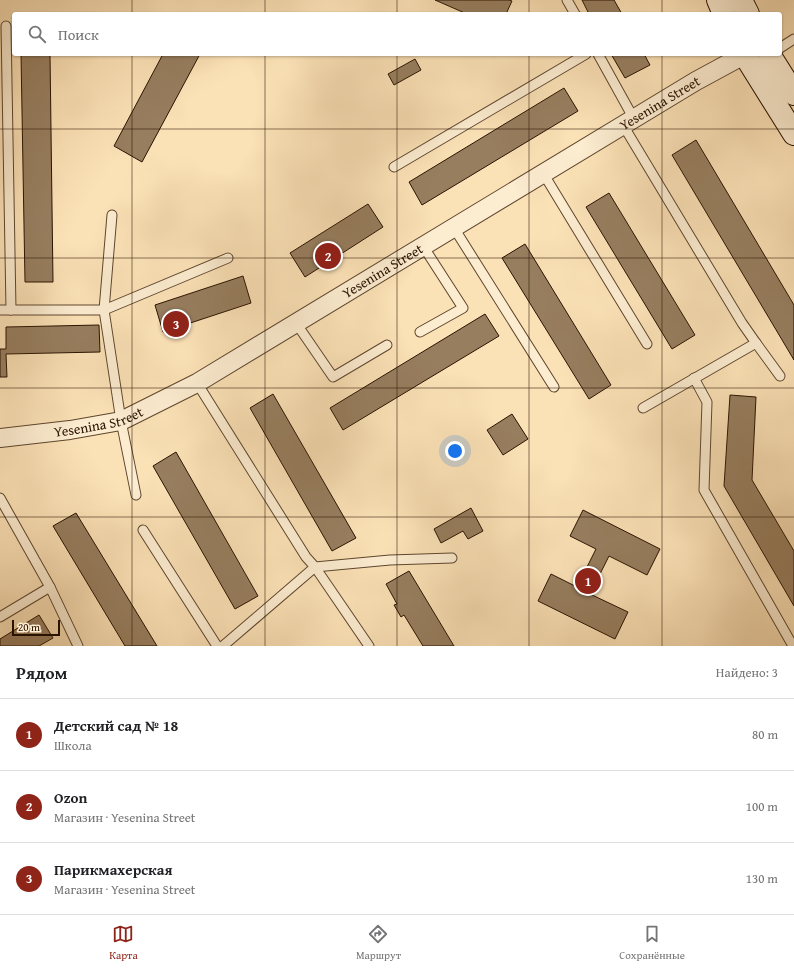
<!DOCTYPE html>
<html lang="ru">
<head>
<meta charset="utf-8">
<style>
  :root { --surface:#fff; --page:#f6f6f6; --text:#202124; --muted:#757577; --line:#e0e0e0; --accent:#8f2418 }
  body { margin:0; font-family:"Gentium Book Plus",serif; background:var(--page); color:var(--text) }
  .scale { position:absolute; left:12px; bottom:10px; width:48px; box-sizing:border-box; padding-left:4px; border:2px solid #2a1300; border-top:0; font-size:11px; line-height:14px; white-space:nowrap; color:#2a1300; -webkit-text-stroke:3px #fcecd0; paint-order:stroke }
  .you { position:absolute; left:455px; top:451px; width:14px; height:14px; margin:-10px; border:3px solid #fff; border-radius:50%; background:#1a73e8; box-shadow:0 0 0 6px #1a73e833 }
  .badge { display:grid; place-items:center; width:26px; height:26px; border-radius:50%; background:var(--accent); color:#fff; font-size:13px; font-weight:700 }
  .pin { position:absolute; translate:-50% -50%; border:2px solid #fff; box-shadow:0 1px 4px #0006 }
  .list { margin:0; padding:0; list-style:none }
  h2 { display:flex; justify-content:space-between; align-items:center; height:52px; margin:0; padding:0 16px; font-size:17px }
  h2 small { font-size:13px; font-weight:400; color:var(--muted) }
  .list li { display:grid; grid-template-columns:26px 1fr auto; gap:12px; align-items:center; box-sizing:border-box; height:72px; padding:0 16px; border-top:1px solid var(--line) }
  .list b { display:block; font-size:15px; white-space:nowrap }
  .list p { margin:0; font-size:13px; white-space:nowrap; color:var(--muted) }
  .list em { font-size:13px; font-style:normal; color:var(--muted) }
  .icon { flex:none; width:22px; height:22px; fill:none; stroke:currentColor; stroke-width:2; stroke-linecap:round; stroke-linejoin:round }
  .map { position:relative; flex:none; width:794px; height:646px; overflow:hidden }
  .search { position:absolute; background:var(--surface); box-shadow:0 1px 3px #0004; left:12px; right:12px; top:12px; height:44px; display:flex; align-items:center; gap:10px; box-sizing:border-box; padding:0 14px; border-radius:4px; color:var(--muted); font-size:15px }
  .sheet { height:268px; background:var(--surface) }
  nav { display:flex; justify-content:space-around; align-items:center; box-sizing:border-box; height:56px; border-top:1px solid var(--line); background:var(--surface); font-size:11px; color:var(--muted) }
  nav a { display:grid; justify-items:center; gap:2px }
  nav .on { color:var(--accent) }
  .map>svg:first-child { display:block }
  .building { fill:#977e5f; stroke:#2a1300 }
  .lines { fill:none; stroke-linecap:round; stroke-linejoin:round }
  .service-casing { stroke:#5e462e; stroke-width:11 }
  .minor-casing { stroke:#5e462e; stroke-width:20 }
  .secondary-casing { stroke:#2a1300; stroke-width:24 }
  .service { stroke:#fcecd0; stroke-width:9 }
  .minor { stroke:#fcecd0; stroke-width:18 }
  .secondary { stroke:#fcecd0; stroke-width:22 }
  .grid { fill:none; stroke:#2a1300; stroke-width:1; stroke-opacity:0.55 }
  .labels { text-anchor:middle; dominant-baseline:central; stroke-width:3; stroke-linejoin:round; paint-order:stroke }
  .street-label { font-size:14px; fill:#2a1300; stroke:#fcecd0 }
</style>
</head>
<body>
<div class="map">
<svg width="794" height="646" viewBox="0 0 794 646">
  <rect width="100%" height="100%" fill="#fbe1b6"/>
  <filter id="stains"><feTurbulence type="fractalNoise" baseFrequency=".005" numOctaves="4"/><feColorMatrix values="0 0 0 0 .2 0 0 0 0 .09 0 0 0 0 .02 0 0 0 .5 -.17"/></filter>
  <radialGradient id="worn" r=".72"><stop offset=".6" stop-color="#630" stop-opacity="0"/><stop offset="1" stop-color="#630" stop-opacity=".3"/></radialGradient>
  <g class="building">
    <path d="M435,0H509L512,1L506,14H467Z"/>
    <path d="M582,0H614L622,14H589Z"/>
    <path d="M21,54H50L53,282H25Z"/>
    <path d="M163,54H200L142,162L114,146Z"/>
    <path d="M644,54L650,65L625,78L611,54Z"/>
    <path d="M415,59L421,70L394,85L388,74Z"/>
    <path d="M564,88L578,111L422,205L409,182Z"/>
    <path d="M696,140L794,305V360L672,155Z"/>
    <path d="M609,193L695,335L672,349L586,207Z"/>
    <path d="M368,204L383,227L305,277L290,253Z"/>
    <path d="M525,244L611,385L589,399L502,258Z"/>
    <path d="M243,276L251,303L163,332L155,305Z"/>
    <path d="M485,314L499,336L343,430L330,408Z"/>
    <path d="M99,325L100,352L6,354L7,377H0V349H6V327Z"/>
    <path d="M273,394L356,538L332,551L250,408Z"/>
    <path d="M730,395L756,397L752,480L794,551V606L724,486Z"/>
    <path d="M512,414L528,439L503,455L487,430Z"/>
    <path d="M176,452L258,596L235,609L153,466Z"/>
    <path d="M471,508L483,531L468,539L463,531L441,543L434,529Z"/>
    <path d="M583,510L660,549L647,575L609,556L590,594L628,612L615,639L538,601L551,574L577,587L596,549L570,536Z"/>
    <path d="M76,513L157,646H125L53,526Z"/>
    <path d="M409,571L454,646H423L404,615L401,617L394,605L397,604L386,584Z"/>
    <path d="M39,615L53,638L39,646H0V639Z"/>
  </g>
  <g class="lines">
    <defs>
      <g id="service">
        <path d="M567,0L575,14"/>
        <path d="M6,26L11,310"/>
        <path d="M780,48L794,39"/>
        <path d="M598,54L634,119"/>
        <path d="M623,125L742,323L756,343L643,408"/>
        <path d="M394,167L586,54"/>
        <path d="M543,173L647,344"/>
        <path d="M112,215L104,310L228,258"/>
        <path d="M454,228L554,387"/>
        <path d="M0,310H104L121,421L136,495"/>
        <path d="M296,323L333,377L387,345"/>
        <path d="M420,332L463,308L423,246"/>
        <path d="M756,343L780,376"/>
        <path d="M694,378L707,402L704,490L793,646"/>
        <path d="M197,383L306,557L315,567L369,646"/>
        <path d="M0,498L50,587L78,646"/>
        <path d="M143,530L217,646"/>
        <path d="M0,617L50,587"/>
        <path d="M223,646L315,567L390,560L452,558"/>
      </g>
      <g id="minor">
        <path id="s1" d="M0,438L70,430L121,421L197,383L696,81L744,55"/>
      </g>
      <g id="secondary">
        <path d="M718,0L724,14"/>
        <path d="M741,0L748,14"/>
        <path d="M744,54L794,134"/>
        <path d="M769,54L794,94"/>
      </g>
    </defs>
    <use href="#service" class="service-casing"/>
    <use href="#minor" class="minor-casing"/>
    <use href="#secondary" class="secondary-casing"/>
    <use href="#service" class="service"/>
    <use href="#minor" class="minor"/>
    <use href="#secondary" class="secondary"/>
  </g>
  <path class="grid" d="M132,0V14M265,0V14M397,0V14M529,0V14M662,0V14M132,54V646M265,54V646M397,54V646M529,54V646M662,54V646M0,129H794M0,258H794M0,388H794M0,517H794"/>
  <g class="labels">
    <g class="street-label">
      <text stroke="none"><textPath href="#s1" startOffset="748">Yesenina Street</textPath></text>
      <text stroke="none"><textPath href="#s1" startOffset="424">Yesenina Street</textPath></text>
      <text stroke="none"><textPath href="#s1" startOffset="100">Yesenina Street</textPath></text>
    </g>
  </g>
  <rect width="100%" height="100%" filter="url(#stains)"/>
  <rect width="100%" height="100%" fill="url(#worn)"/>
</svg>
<div class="scale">20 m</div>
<div class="you"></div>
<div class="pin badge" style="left:588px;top:581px">1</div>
<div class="pin badge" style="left:328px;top:256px">2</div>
<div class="pin badge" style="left:176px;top:324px">3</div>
<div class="search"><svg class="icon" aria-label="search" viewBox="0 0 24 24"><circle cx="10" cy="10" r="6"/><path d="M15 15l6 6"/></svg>Поиск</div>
</div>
<section class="sheet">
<h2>Рядом<small>Найдено: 3</small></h2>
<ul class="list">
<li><span class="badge">1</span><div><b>Детский сад № 18</b><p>Школа</p></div><em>80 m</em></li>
<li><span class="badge">2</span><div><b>Ozon</b><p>Магазин · Yesenina Street</p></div><em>100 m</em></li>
<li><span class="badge">3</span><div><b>Парикмахерская</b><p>Магазин · Yesenina Street</p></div><em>130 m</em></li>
</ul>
</section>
<nav>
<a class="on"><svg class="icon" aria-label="map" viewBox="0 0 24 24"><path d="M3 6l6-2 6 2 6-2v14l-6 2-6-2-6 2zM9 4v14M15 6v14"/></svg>Карта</a>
<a><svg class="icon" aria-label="directions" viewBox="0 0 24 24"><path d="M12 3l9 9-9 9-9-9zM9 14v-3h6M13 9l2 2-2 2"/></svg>Маршрут</a>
<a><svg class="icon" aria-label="saved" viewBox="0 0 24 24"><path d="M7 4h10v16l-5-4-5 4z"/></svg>Сохранённые</a>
</nav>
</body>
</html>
